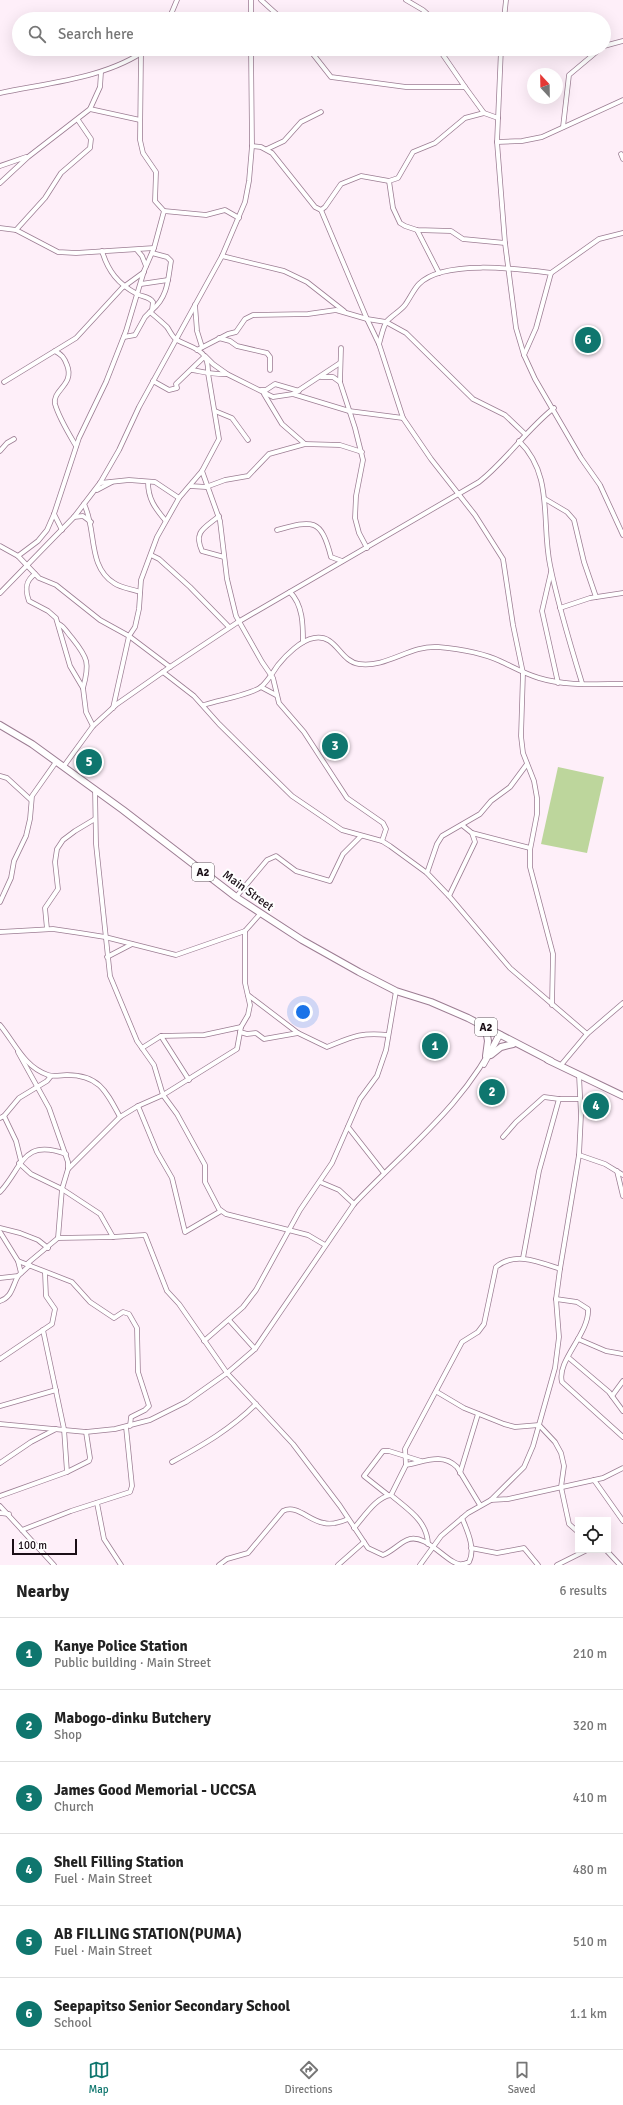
<!DOCTYPE html>
<html lang="en">
<head>
<meta charset="utf-8">
<style>
  :root { --surface:#fff; --page:#f2f2f2; --text:#222; --muted:#767676; --line:#e0e0e0; --accent:#0f766e }
  body { margin:0; font-family:Signika,sans-serif; background:var(--page); color:var(--text) }
  .controls { position:absolute; right:12px; bottom:12px; display:grid; overflow:hidden; border-radius:0px; box-shadow:0 4px 16px #0002 }
  .controls button { width:36px; height:36px; display:grid; place-items:center; padding:0; border:0; border-bottom:1px solid var(--line); background:var(--surface); color:var(--text); font:20px sans-serif }
  .compass { position:absolute; left:527px; top:68px; width:36px; height:36px; border-radius:50%; background:var(--surface); box-shadow:0 4px 16px #0002; rotate:338deg }
  .scale { position:absolute; left:12px; bottom:10px; width:65px; box-sizing:border-box; padding-left:4px; border:2px solid #1a0e16; border-top:0; font-size:11px; line-height:14px; white-space:nowrap; color:#1a0e16; -webkit-text-stroke:3px #fff; paint-order:stroke }
  .you { position:absolute; left:303px; top:1012px; width:14px; height:14px; margin:-10px; border:3px solid #fff; border-radius:50%; background:#1a73e8; box-shadow:0 0 0 6px #1a73e833 }
  .badge { display:grid; place-items:center; width:26px; height:26px; border-radius:50%; background:var(--accent); color:#fff; font-size:13px; font-weight:700 }
  .pin { position:absolute; translate:-50% -50%; border:2px solid #fff; box-shadow:0 1px 4px #0006 }
  .list { margin:0; padding:0; list-style:none }
  h2 { display:flex; justify-content:space-between; align-items:center; height:52px; margin:0; padding:0 16px; font-size:17px }
  h2 small { font-size:13px; font-weight:400; color:var(--muted) }
  .list li { display:grid; grid-template-columns:26px 1fr auto; gap:12px; align-items:center; box-sizing:border-box; height:72px; padding:0 16px; border-top:1px solid var(--line) }
  .list b { display:block; font-size:15px; white-space:nowrap }
  .list p { margin:0; font-size:13px; white-space:nowrap; color:var(--muted) }
  .list em { font-size:13px; font-style:normal; color:var(--muted) }
  .icon { flex:none; width:22px; height:22px; fill:none; stroke:currentColor; stroke-width:2; stroke-linecap:round; stroke-linejoin:round }
  .map { position:relative; flex:none; width:623px; height:1565px; overflow:hidden }
  .search { position:absolute; background:var(--surface); box-shadow:0 4px 16px #0002; left:12px; right:12px; top:12px; height:44px; display:flex; align-items:center; gap:10px; box-sizing:border-box; padding:0 14px; border-radius:22px; color:var(--muted); font-size:15px }
  .sheet { height:484px; background:var(--surface) }
  nav { display:flex; justify-content:space-around; align-items:center; box-sizing:border-box; height:56px; border-top:1px solid var(--line); background:var(--surface); font-size:11px; color:var(--muted) }
  nav a { display:grid; justify-items:center; gap:2px }
  nav .on { color:var(--accent) }
  .map>svg:first-child { display:block }
  .green { fill:#bdd69c }
  .lines { fill:none; stroke-linecap:round; stroke-linejoin:round }
  .minor-casing { stroke:#9c7d93; stroke-width:5.5 }
  .highway-casing { stroke:#9c7d93; stroke-width:8 }
  .minor { stroke:#fff; stroke-width:4 }
  .highway { stroke:#fff; stroke-width:6 }
  .labels { text-anchor:middle; dominant-baseline:central; stroke-width:4; stroke-linejoin:round; paint-order:stroke }
  .shield { fill:#fff; stroke:#5f565c; stroke-width:1 }
  .shield-label { font-size:11px; font-weight:bold; fill:#1a0e16 }
  .street-label { font-size:12px; fill:#1a0e16; stroke:#fff }
</style>
</head>
<body>
<div class="map">
<svg width="623" height="1565" viewBox="0 0 623 1565">
  <rect width="100%" height="100%" fill="#feeff9"/>
  <path class="green" d="M558,767L604,777L587,853L541,844Z"/>
  <g class="lines">
    <defs>
      <g id="minor">
        <path d="M251,0V19"/>
        <path d="M261,0L282,19"/>
        <path d="M406,0L423,10L433,19"/>
        <path d="M169,19L177,0"/>
        <path d="M504,19L506,0"/>
        <path d="M604,46L623,41"/>
        <path d="M309,49L331,77L406,87H465L484,113L498,118"/>
        <path d="M442,49L443,55L465,87"/>
        <path d="M501,49L497,142L505,243L516,328L524,355L535,379L581,458L600,485L623,535"/>
        <path d="M141,54L140,140L143,153L156,172L155,201L164,211"/>
        <path d="M0,93C47,83 108,78 147,49"/>
        <path d="M90,109L140,120"/>
        <path d="M563,127L569,75L600,49"/>
        <path d="M497,142L522,141L542,137L623,100"/>
        <path d="M252,146L261,147L272,153L315,207L321,210L367,319L379,344L403,418L431,459L475,515L503,559L513,625L523,673L521,736L523,753L534,781L537,798V814L530,850V867L553,954L552,1005"/>
        <path d="M267,149L284,141L301,122L321,112"/>
        <path d="M621,154L623,159"/>
        <path d="M0,166L26,157"/>
        <path d="M389,181L393,208L400,223L405,226L417,230L451,231L463,239L505,243"/>
        <path d="M0,183L28,157L90,109L100,87L101,72"/>
        <path d="M321,210L325,207L341,184L361,176L389,181L398,178L413,152L435,143L465,118L484,113"/>
        <path d="M0,228L16,230L58,252L76,253L154,248"/>
        <path d="M16,230L45,198L61,173L90,148L91,139L78,120"/>
        <path d="M417,230L439,273"/>
        <path d="M137,250L142,256L146,266"/>
        <path d="M102,251C108,271 118,284 137,294C142,297 149,296 153,302L152,310L145,317L135,335L124,337"/>
        <path d="M152,253L167,257L171,261C168,279 168,297 152,310"/>
        <path d="M222,256L284,271L307,282L344,311"/>
        <path d="M551,273L599,239L623,233"/>
        <path d="M141,284L168,280"/>
        <path d="M195,305L197,331L202,347"/>
        <path d="M219,338L230,341L237,346L267,353L270,357V370"/>
        <path d="M379,344C381,338 383,326 387,321C393,315 400,311 405,305C410,298 414,289 419,284C443,259 519,269 551,273L536,328L524,355"/>
        <path d="M341,348L340,382L355,428L363,460L356,496L355,518L359,533L367,548"/>
        <path d="M197,350L228,334L236,332L245,319L253,315L308,314L336,310L367,319L386,322L406,333L473,399L505,415L525,434"/>
        <path d="M55,351C62,355 64,357 67,365C75,385 52,390 55,404C59,418 69,434 76,446"/>
        <path d="M192,370C204,372 215,375 227,374"/>
        <path d="M321,377H333L340,382"/>
        <path d="M153,381L169,390L177,388L176,384L205,356L213,364L227,374L273,397L293,394L349,411L403,418"/>
        <path d="M4,382L76,338L122,288L144,272"/>
        <path d="M261,390H266L275,384L299,391"/>
        <path d="M264,394L282,424L305,444"/>
        <path d="M293,394L340,363"/>
        <path d="M215,411L232,418L248,440"/>
        <path d="M519,441C554,475 541,521 550,565C558,605 570,644 582,683"/>
        <path d="M0,451L7,443L14,439"/>
        <path d="M202,471L220,521L227,579L236,616L262,662L273,678L279,703L304,732L347,798L383,823L386,829L382,841"/>
        <path d="M148,482C148,499 155,508 165,520"/>
        <path d="M100,483L129,480L155,482L179,498"/>
        <path d="M190,486L206,487L225,480L248,476L269,454L305,444L340,445L362,452"/>
        <path d="M97,490L112,482"/>
        <path d="M545,499L567,512L574,520L584,562L596,597"/>
        <path d="M84,504C97,530 87,566 114,583C121,588 132,589 140,592"/>
        <path d="M54,514L62,530"/>
        <path d="M219,516C205,528 193,531 202,551L224,557"/>
        <path d="M74,517L83,516L91,522"/>
        <path d="M277,530C313,520 321,518 331,557L342,561"/>
        <path d="M0,546L18,556L39,578L56,585L100,620L129,636L170,667"/>
        <path d="M151,555L159,559L190,587L229,627"/>
        <path d="M18,556L38,541L47,530L54,514L79,438L106,382L126,331L144,271L154,248L164,211L206,215L225,210L239,218"/>
        <path d="M551,572L542,611L558,683"/>
        <path d="M35,574C25,581 25,590 29,601L48,611L56,618L70,666L83,688L86,712L93,726"/>
        <path d="M290,592C303,605 303,625 303,642"/>
        <path d="M0,593L74,517L100,483L119,450L139,407L222,256L245,202L249,181L252,146L251,49"/>
        <path d="M560,608L590,598L623,593"/>
        <path d="M59,624C64,626 68,634 72,638C88,658 90,663 83,688"/>
        <path d="M163,672L194,696L219,724L292,796L342,830L382,841L390,846L427,873L449,896L510,968L587,1034"/>
        <path d="M261,687L276,695"/>
        <path d="M204,705C219,700 250,695 261,687C268,681 273,672 278,665C286,655 301,640 314,638C337,634 339,661 359,664C387,668 410,645 438,647C459,649 481,652 500,661C513,667 525,674 539,678C565,686 595,684 623,684"/>
        <path d="M113,708L129,636L135,627L139,609L141,580L157,537L179,498L202,471L219,439L208,373C209,349 194,349 177,340C172,337 170,331 167,327C162,322 156,317 150,312"/>
        <path d="M64,766L93,726L117,704L170,667L238,622L479,482C507,460 526,430 554,408"/>
        <path d="M0,776L7,778L31,800"/>
        <path d="M95,789L96,844L110,976L137,1041L154,1065L163,1095L177,1114L205,1165V1182L219,1209L226,1214L308,1235L325,1245"/>
        <path d="M472,833L530,848"/>
        <path d="M427,873L437,844L442,836L480,814L491,801L510,787L527,764"/>
        <path d="M449,896L475,842L472,833L462,825"/>
        <path d="M236,897L267,860L276,856L296,871L330,881L343,854L361,836"/>
        <path d="M0,902L11,878L14,861L26,836L30,819L32,796L56,762"/>
        <path d="M47,929L45,908L58,889L55,862L57,849L63,840L75,831L95,819"/>
        <path d="M0,932L53,929L80,933L105,937L176,955L245,931L260,914"/>
        <path d="M107,957L132,944"/>
        <path d="M248,995L298,1033L327,1047C352,1037 360,1032 388,1035"/>
        <path d="M0,1025C15,1043 24,1067 48,1075C54,1077 61,1075 67,1075C99,1075 106,1091 120,1117"/>
        <path d="M240,1032L247,1034L256,1033L264,1039L298,1033"/>
        <path d="M161,1036L189,1080"/>
        <path d="M142,1048L161,1036L204,1035L241,1027"/>
        <path d="M18,1052L49,1108L68,1162V1169L62,1189L58,1238L28,1263"/>
        <path d="M484,1065L501,1034"/>
        <path d="M561,1065L587,1034L623,1003"/>
        <path d="M138,1106L157,1152L172,1178L185,1232L221,1211"/>
        <path d="M4,1116L19,1098L47,1081L51,1076"/>
        <path d="M0,1118L4,1116L16,1141L21,1161"/>
        <path d="M348,1127L384,1173"/>
        <path d="M503,1137L516,1122L544,1097L559,1099"/>
        <path d="M579,1155L605,1164L623,1175"/>
        <path d="M19,1163L31,1174L62,1189L100,1214L113,1237L145,1235L167,1291L179,1304L227,1373L293,1444L340,1506L368,1548L383,1555C393,1551 398,1544 407,1540C422,1533 440,1554 452,1561C458,1565 462,1565 469,1562C476,1549 467,1530 462,1518"/>
        <path d="M68,1169L120,1117L138,1106L163,1095L237,1049L241,1027L248,1015L250,1005L245,983V931"/>
        <path d="M617,1171L623,1196"/>
        <path d="M320,1182L339,1190L354,1204"/>
        <path d="M0,1192C23,1167 22,1138 66,1154"/>
        <path d="M0,1228L20,1233L38,1240L48,1248"/>
        <path d="M0,1232L18,1261L21,1273"/>
        <path d="M58,1238L113,1237"/>
        <path d="M523,1258L539,1171L559,1099H579"/>
        <path d="M18,1261L72,1282L90,1302L114,1318L123,1312L129,1314L137,1328L138,1372L149,1406L145,1410L131,1417L130,1426"/>
        <path d="M0,1278L18,1276L30,1265"/>
        <path d="M556,1299L577,1302L588,1309C590,1333 556,1361 562,1382L623,1437"/>
        <path d="M0,1301C12,1297 12,1287 18,1276"/>
        <path d="M229,1320L255,1349"/>
        <path d="M43,1330L64,1429L67,1472"/>
        <path d="M578,1339L606,1351L623,1354"/>
        <path d="M204,1341L243,1307L256,1290L300,1210L332,1163L360,1099L377,1076L386,1050L396,991"/>
        <path d="M569,1358L609,1392L623,1411"/>
        <path d="M0,1359L52,1324L55,1309L46,1296L45,1273"/>
        <path d="M437,1392L464,1408L504,1424L515,1427L539,1425L555,1442L561,1453L564,1466L561,1487L569,1524L578,1532"/>
        <path d="M612,1396L623,1381"/>
        <path d="M0,1406L56,1390"/>
        <path d="M0,1424L86,1432L115,1429L150,1420L186,1402L227,1373L255,1349L354,1204C405,1150 467,1103 499,1033"/>
        <path d="M172,1462C203,1445 231,1429 256,1404"/>
        <path d="M0,1463L31,1442L56,1429"/>
        <path d="M406,1465L405,1449L462,1342L478,1332L484,1324L496,1267C515,1251 539,1262 560,1269"/>
        <path d="M460,1473L478,1414"/>
        <path d="M594,1480L623,1521"/>
        <path d="M388,1495L364,1476L383,1451H389L421,1461"/>
        <path d="M391,1495L406,1465C424,1462 442,1452 457,1467L480,1505"/>
        <path d="M0,1496L67,1472L89,1461L90,1458L86,1432"/>
        <path d="M491,1500L508,1499L603,1478L623,1468"/>
        <path d="M97,1503L104,1539L121,1565"/>
        <path d="M0,1506L54,1565"/>
        <path d="M0,1513L9,1514"/>
        <path d="M354,1528C364,1517 376,1497 391,1495C407,1509 427,1520 428,1544"/>
        <path d="M22,1530L71,1511L130,1492L132,1486L126,1427"/>
        <path d="M471,1548L497,1553L524,1548L538,1565"/>
        <path d="M606,1550L620,1565"/>
        <path d="M219,1565L227,1559L248,1553L283,1511C297,1504 309,1521 324,1523C332,1525 341,1522 348,1519"/>
        <path d="M338,1565L364,1542"/>
        <path d="M420,1565L441,1536L468,1513L491,1500L524,1467L533,1446L555,1368L559,1337L556,1299L560,1269L579,1155L581,1115L579,1075"/>
        <path d="M557,1565L587,1550"/>
      </g>
      <g id="highway">
        <path d="M0,725L32,744L123,810L236,897L302,940L359,972L396,991L431,1002L468,1018L551,1061"/>
        <path d="M486,1030L488,1041L486,1056"/>
        <path d="M491,1055L501,1047L513,1044"/>
        <path d="M548,1060L623,1096"/>
      </g>
    </defs>
    <use href="#minor" class="minor-casing"/>
    <use href="#highway" class="highway-casing"/>
    <use href="#minor" class="minor"/>
    <use href="#highway" class="highway"/>
  </g>
  <g class="labels">
    <g class="shield">
      <rect x="192" y="863" width="22" height="18" rx="3"/>
      <rect x="475" y="1018" width="22" height="18" rx="3"/>
    </g>
    <g class="shield-label">
      <text x="203" y="872">A2</text>
      <text x="486" y="1027">A2</text>
    </g>
    <g class="street-label">
      <text transform="translate(248 891) rotate(36)">Main Street</text>
    </g>
  </g>
</svg>
<div class="controls">
<button><svg class="icon" aria-label="locate" viewBox="0 0 24 24"><circle cx="12" cy="12" r="6"/><path d="M12 2v4M12 18v4M2 12h4M18 12h4"/></svg></button>
</div>
<svg class="compass" viewBox="-18 -18 36 36"><path d="M0-13l5 13h-10z" fill="#e53935"/><path d="M0 13l5-13h-10z" fill="#767676"/></svg>
<div class="scale">100 m</div>
<div class="you"></div>
<div class="pin badge" style="left:435px;top:1046px">1</div>
<div class="pin badge" style="left:492px;top:1092px">2</div>
<div class="pin badge" style="left:335px;top:746px">3</div>
<div class="pin badge" style="left:596px;top:1106px">4</div>
<div class="pin badge" style="left:89px;top:762px">5</div>
<div class="pin badge" style="left:588px;top:340px">6</div>
<div class="search"><svg class="icon" aria-label="search" viewBox="0 0 24 24"><circle cx="10" cy="10" r="6"/><path d="M15 15l6 6"/></svg>Search here</div>
</div>
<section class="sheet">
<h2>Nearby<small>6 results</small></h2>
<ul class="list">
<li><span class="badge">1</span><div><b>Kanye Police Station</b><p>Public building · Main Street</p></div><em>210 m</em></li>
<li><span class="badge">2</span><div><b>Mabogo-dinku Butchery</b><p>Shop</p></div><em>320 m</em></li>
<li><span class="badge">3</span><div><b>James Good Memorial - UCCSA</b><p>Church</p></div><em>410 m</em></li>
<li><span class="badge">4</span><div><b>Shell Filling Station</b><p>Fuel · Main Street</p></div><em>480 m</em></li>
<li><span class="badge">5</span><div><b>AB FILLING STATION(PUMA)</b><p>Fuel · Main Street</p></div><em>510 m</em></li>
<li><span class="badge">6</span><div><b>Seepapitso Senior Secondary School</b><p>School</p></div><em>1.1 km</em></li>
</ul>
</section>
<nav>
<a class="on"><svg class="icon" aria-label="map" viewBox="0 0 24 24"><path d="M3 6l6-2 6 2 6-2v14l-6 2-6-2-6 2zM9 4v14M15 6v14"/></svg>Map</a>
<a><svg class="icon" aria-label="directions" viewBox="0 0 24 24"><path d="M12 3l9 9-9 9-9-9zM9 14v-3h6M13 9l2 2-2 2"/></svg>Directions</a>
<a><svg class="icon" aria-label="saved" viewBox="0 0 24 24"><path d="M7 4h10v16l-5-4-5 4z"/></svg>Saved</a>
</nav>
</body>
</html>
